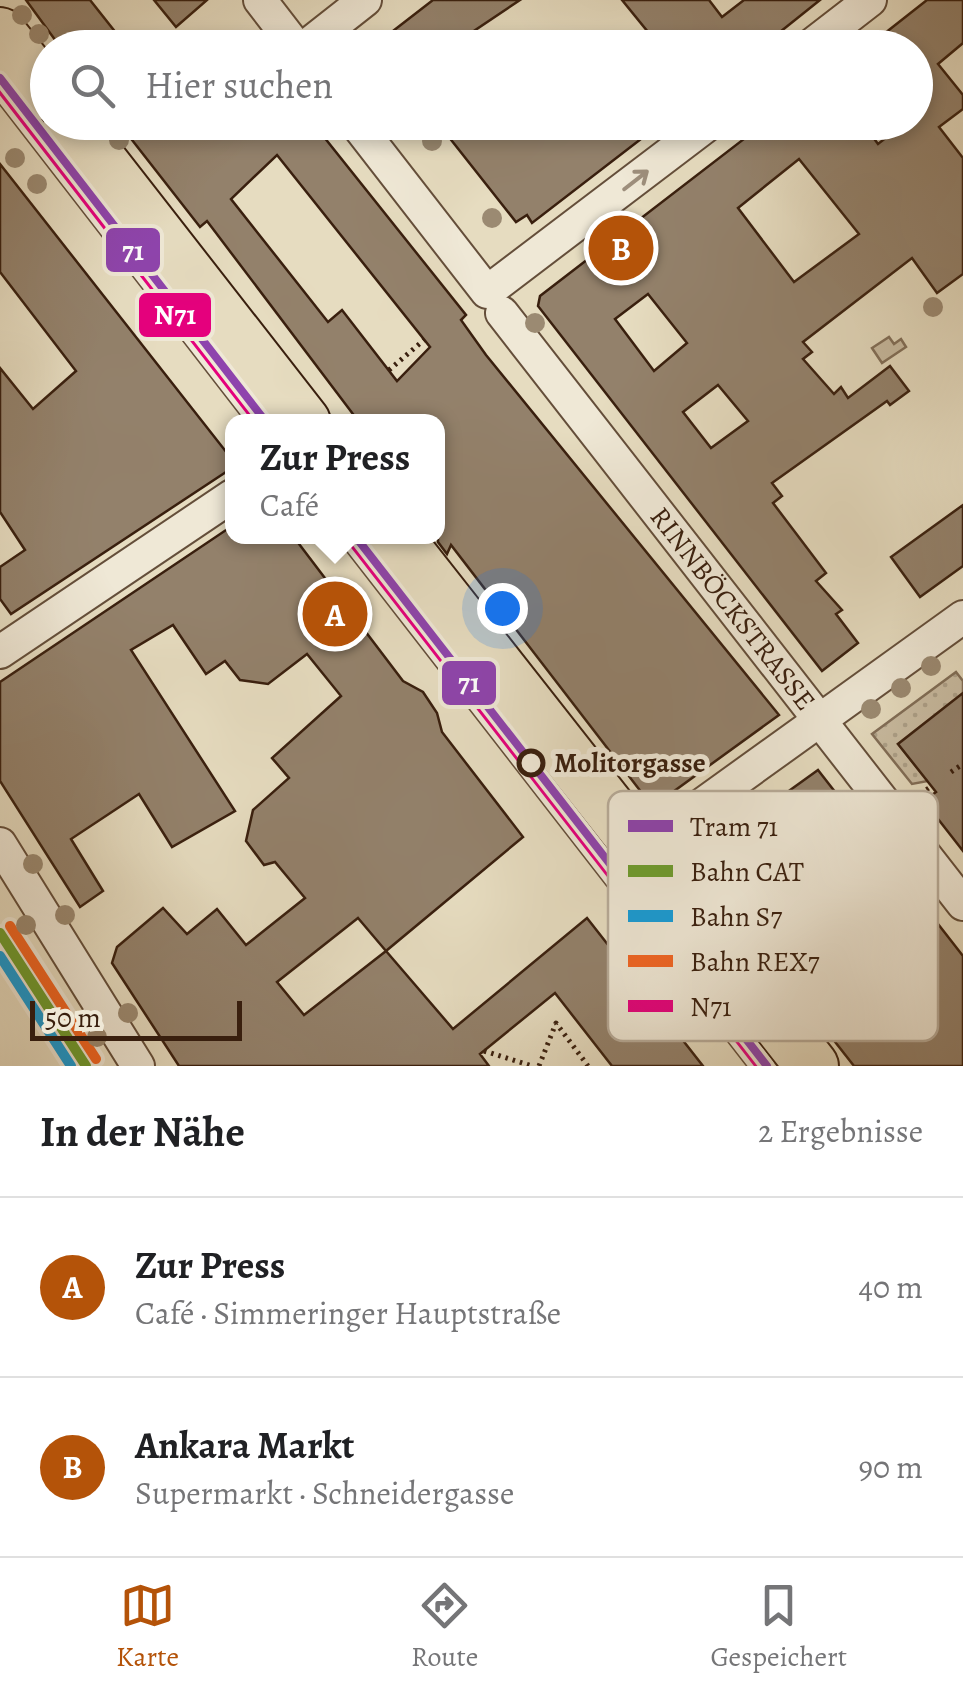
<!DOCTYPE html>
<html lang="de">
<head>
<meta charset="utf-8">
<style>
  :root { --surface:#fff; --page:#f2f2f2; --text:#202124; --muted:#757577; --line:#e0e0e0; --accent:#b45309 }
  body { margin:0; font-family:Alegreya,serif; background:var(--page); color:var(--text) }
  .scale { position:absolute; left:30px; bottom:25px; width:212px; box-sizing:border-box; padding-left:10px; border:5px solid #391f0e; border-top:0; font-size:28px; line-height:35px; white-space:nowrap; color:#391f0e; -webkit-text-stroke:8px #efe8d6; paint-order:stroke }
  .you { position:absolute; left:502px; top:608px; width:35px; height:35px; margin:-25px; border:8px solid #fff; border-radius:50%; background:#1a73e8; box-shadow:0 0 0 15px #1a73e833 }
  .badge { display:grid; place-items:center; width:65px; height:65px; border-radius:50%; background:var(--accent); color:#fff; font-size:32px; font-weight:700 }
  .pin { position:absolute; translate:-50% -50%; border:5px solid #fff; box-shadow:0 2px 10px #0006 }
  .popup { position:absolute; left:225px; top:414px; width:220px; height:130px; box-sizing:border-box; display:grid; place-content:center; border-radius:20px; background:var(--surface); filter:drop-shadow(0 2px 8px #0005); font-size:32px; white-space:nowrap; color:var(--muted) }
  .popup b { font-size:38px; color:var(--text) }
  .popup::after { content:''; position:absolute; left:50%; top:100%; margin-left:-20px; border:20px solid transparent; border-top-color:var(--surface) }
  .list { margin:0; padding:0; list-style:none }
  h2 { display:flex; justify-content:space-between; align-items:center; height:130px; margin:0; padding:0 40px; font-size:42px }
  h2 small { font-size:32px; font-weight:400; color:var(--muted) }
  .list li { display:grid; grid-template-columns:65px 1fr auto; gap:30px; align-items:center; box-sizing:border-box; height:180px; padding:0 40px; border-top:2px solid var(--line) }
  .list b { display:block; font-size:38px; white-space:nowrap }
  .list p { margin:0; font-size:32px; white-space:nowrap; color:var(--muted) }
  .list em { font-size:32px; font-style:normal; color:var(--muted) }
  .icon { flex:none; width:55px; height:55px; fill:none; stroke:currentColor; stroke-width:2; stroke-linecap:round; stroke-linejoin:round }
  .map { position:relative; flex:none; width:963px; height:1066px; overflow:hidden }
  .search { position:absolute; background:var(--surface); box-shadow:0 5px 15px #0003; left:30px; right:30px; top:30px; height:110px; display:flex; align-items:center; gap:25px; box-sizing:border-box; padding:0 35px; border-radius:55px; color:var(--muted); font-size:38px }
  .sheet { height:490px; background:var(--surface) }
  nav { display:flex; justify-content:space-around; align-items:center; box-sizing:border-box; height:140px; border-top:2px solid var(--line); background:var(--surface); font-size:28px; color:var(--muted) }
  nav a { display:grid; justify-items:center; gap:5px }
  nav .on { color:var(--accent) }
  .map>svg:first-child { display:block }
  .grass { fill:url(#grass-dots); stroke:#816e58; stroke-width:2.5 }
  .park { fill:#c9bca2; stroke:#816e58; stroke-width:2.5 }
  .building { fill:#93816b; stroke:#391f0e; stroke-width:2.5; fill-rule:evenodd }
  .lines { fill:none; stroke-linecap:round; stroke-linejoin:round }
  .service-casing { stroke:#644e3a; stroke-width:21 }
  .minor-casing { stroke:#644e3a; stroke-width:36 }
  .primary-casing { stroke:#391f0e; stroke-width:56 }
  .path { stroke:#391f0e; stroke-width:5; stroke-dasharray:2.5 5; stroke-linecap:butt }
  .service { stroke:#efe8d6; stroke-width:18 }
  .minor { stroke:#efe8d6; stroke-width:32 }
  .primary { stroke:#e6dcc0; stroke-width:52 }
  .bus-1-casing { stroke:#efe8d6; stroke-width:15 }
  .bus-1 { stroke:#e5007d; stroke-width:8 }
  .rail-1-casing { stroke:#efe8d6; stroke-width:18 }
  .rail-2-casing { stroke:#efe8d6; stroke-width:18 }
  .rail-3-casing { stroke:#efe8d6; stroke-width:18 }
  .rail-1 { stroke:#6e9d2e; stroke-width:10 }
  .rail-2 { stroke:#159dd9; stroke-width:10 }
  .rail-3 { stroke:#f26522; stroke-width:10 }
  .tram-1-casing { stroke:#efe8d6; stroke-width:15 }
  .tram-1 { stroke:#8e44ad; stroke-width:8 }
  .tree { fill:#9b8a72 }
  .oneway { stroke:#9d8e7c }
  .stop-dot { fill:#efe8d6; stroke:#391f0e; stroke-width:5 }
  .labels { text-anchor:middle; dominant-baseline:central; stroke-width:10; stroke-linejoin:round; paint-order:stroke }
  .street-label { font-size:28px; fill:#391f0e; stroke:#efe8d6 }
  .stop-label { font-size:28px; font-weight:bold; fill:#391f0e; stroke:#efe8d6; text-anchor:start }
  .key { fill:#efe8d6; stroke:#b8ac9a; stroke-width:2.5 }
  .key-label { font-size:28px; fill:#391f0e }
  .line-badge { stroke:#efe8d6; stroke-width:4 }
  .badge-label { font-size:28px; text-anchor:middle; font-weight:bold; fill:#fff }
</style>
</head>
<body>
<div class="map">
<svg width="963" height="1066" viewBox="0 0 963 1066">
  <defs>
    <pattern id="grass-dots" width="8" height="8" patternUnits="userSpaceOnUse" patternTransform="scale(2.5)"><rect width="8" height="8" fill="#c9bca2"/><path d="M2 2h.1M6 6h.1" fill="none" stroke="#ada18a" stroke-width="1.8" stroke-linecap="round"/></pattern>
  </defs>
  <rect width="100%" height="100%" fill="#e6dcc0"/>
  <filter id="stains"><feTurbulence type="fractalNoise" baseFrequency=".002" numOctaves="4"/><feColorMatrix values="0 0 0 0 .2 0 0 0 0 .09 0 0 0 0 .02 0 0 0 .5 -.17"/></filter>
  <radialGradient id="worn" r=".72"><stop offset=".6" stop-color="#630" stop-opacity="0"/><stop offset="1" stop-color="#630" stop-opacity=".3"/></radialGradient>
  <path class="grass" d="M956,672L963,681V693L898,744L928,781L912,784L872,734Z"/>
  <path class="park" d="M889,337L894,344L901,339L906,347L882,363L872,348Z"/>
  <g class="building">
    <path d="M26,0H90L128,48H61Z"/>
    <path d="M154,0H207L176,27Z"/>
    <path d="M433,0H520L462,39L467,48H371Z"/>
    <path d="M622,0H709L722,17L744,0H820L760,48H670L665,37L657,43Z"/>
    <path d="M927,0H963V43L938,64L963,95V109L939,127L963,158V274L937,293L912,258L803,342L812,352L803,359L834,394L841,387L848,398L890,366L909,391L890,405L887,401L772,483L782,496L773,503L826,573L816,581L842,610L836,614L858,643L822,671L538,306L540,296L766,122H862L878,144L906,122H916V48H866ZM799,159L859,234L794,282L738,208ZM648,294L687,343L654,371L615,319ZM718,385L748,421L711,448L683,412Z"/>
    <path d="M118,122H312L466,315L461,320L486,355L779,715L659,802L645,797L451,545L447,554L438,542V422H359L207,221L200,227ZM277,155L430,347L397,381L342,310L328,322L231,199Z"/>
    <path d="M437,122H663L532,223L527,215L516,222Z"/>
    <path d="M0,164L231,458L229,470L11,614L0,599V567L25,550L0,512V368L33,409L76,371L0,272Z"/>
    <path d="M963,505V566L920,597L891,557Z"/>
    <path d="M232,526V536H293L403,681L423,692L437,713L442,732L523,837L386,951L453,1029L587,918L703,1066H612L555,993L480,1054L489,1066H179L112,963L117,947L163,908L187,934L217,909L246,945L305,898L275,862L264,865L246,841L253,810L289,778L272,758L341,696L307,654L268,684L240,680L225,661L206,674L173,625L131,650L235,811L172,847L139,794L71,839L103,891L80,907L0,781V682ZM358,918L386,951L304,1015L277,982Z"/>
    <path d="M963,693V851L924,801L936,792L898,744Z"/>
    <path d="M818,770L963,956V1066H854L781,973L785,968L694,859ZM883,894L933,959L870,1011L820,941L848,904L855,914Z"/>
  </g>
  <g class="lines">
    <defs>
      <g id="service">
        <path d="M0,89L258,422"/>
        <path d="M347,536L759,1066"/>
      </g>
      <g id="minor">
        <path d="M260,0L297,48"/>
        <path d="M304,48L365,0"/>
        <path d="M808,48L870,0"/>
        <path d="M355,122L487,292L711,122"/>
        <path id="s1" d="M502,313L963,904"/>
        <path d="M0,652L232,496"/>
        <path d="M0,844L138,1066"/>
        <path d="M642,848L963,617"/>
      </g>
      <g id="primary">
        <path d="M0,34L48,94"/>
        <path d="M70,122L304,422"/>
        <path d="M395,536L812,1066"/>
      </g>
    </defs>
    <use href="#service" class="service-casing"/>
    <use href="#minor" class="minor-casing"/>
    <use href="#primary" class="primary-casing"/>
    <g class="path">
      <path d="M389,370L424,340"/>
      <path d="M951,772L963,764"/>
      <path d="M914,798L932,786"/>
      <path d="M484,1051L532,1066"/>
      <path d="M539,1066L556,1023L588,1066"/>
    </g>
    <use href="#service" class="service"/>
    <use href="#minor" class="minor"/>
    <use href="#primary" class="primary"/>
    <defs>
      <g id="bus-1">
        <path d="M0,89L258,422"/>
        <path d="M347,536L759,1066"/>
      </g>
    </defs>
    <use href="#bus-1" class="bus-1-casing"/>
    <use href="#bus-1" class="bus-1"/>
    <defs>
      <path id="rail-1" d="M0,933L86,1066"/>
      <path id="rail-2" d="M0,956L71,1066"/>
      <path id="rail-3" d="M10,926L96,1059"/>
    </defs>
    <use href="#rail-1" class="rail-1-casing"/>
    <use href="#rail-2" class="rail-2-casing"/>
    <use href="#rail-3" class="rail-3-casing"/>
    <use href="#rail-1" class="rail-1"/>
    <use href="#rail-2" class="rail-2"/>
    <use href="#rail-3" class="rail-3"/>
    <defs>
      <g id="tram-1">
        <path d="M0,78L266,422"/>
        <path d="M355,536L767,1066"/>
      </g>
    </defs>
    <use href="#tram-1" class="tram-1-casing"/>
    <use href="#tram-1" class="tram-1"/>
  </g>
  <g class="tree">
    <circle cx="22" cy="15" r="10"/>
    <circle cx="39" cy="34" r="10"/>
    <circle cx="119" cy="140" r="10"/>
    <circle cx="432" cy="141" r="10"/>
    <circle cx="15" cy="158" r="10"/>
    <circle cx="37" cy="184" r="10"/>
    <circle cx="492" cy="218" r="10"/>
    <circle cx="933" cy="307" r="10"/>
    <circle cx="535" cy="323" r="10"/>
    <circle cx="931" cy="666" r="10"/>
    <circle cx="901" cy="688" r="10"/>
    <circle cx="871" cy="709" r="10"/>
    <circle cx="33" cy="864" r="10"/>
    <circle cx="65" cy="915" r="10"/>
    <circle cx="26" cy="925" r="10"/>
    <circle cx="890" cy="968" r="10"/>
    <circle cx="128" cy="1013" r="10"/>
    <circle cx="97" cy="1037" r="10"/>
  </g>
  <defs><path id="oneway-shaft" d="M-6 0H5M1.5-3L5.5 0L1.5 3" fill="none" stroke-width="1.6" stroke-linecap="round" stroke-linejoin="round" transform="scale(2.5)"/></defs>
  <use class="oneway" href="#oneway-shaft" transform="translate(636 180) rotate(-38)"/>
  <circle class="stop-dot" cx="531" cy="763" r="12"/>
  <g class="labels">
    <g class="street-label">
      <text stroke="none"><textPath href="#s1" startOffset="375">RINNBÖCKSTRASSE</textPath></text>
    </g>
    <g class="stop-label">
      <text x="554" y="763">Molitorgasse</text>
    </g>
  </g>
  <rect x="608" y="791" width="330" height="250" rx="15" class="key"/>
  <rect x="628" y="820" width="45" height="12" fill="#8e44ad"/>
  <rect x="628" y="865" width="45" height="12" fill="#6e9d2e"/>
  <rect x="628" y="910" width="45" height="12" fill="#159dd9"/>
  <rect x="628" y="955" width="45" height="12" fill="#f26522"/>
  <rect x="628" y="1000" width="45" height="12" fill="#e5007d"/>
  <g class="key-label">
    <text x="690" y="836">Tram 71</text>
    <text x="690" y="881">Bahn CAT</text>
    <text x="690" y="926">Bahn S7</text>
    <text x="690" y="971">Bahn REX7</text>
    <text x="690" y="1016">N71</text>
  </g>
  <g class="line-badge">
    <rect x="104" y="226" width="58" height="48" rx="10" fill="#8e44ad"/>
    <rect x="137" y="291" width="76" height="48" rx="10" fill="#e5007d"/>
    <rect x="440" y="659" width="58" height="48" rx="10" fill="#8e44ad"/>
  </g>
  <g class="badge-label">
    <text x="133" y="260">71</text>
    <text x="175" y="324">N71</text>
    <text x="469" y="692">71</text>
  </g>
  <rect width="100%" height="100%" filter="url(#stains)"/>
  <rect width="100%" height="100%" fill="url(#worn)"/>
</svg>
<div class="scale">50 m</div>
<div class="you"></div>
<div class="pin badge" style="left:335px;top:614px">A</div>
<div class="popup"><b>Zur Press</b>Café</div>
<div class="pin badge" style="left:621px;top:248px">B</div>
<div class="search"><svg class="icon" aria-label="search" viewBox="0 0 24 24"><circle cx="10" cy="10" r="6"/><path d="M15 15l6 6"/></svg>Hier suchen</div>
</div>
<section class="sheet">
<h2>In der Nähe<small>2 Ergebnisse</small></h2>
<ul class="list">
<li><span class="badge">A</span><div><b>Zur Press</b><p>Café · Simmeringer Hauptstraße</p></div><em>40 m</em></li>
<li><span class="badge">B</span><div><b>Ankara Markt</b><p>Supermarkt · Schneidergasse</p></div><em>90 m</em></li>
</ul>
</section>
<nav>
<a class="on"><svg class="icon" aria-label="map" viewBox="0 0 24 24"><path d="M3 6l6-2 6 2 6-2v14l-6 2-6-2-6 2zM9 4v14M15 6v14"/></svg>Karte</a>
<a><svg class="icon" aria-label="directions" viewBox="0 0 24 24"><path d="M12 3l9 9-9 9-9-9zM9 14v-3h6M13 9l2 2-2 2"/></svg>Route</a>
<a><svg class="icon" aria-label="saved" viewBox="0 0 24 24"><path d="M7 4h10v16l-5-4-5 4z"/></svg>Gespeichert</a>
</nav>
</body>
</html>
